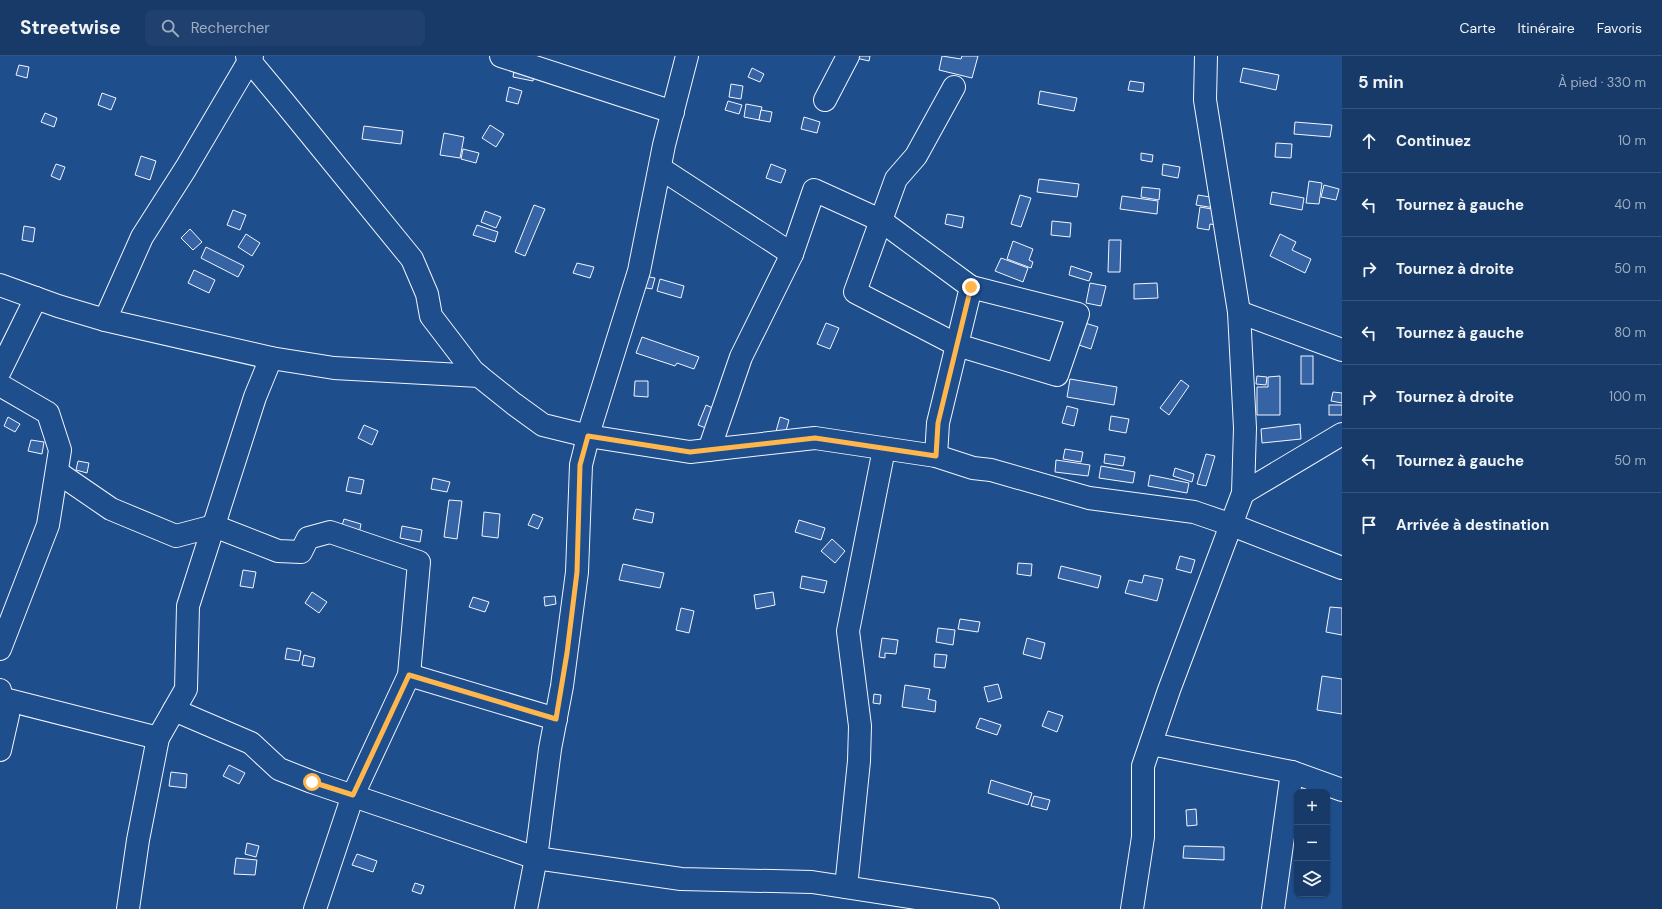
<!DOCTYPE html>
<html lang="fr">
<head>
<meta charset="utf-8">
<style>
  :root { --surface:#173a69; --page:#20416f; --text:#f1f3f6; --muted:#9eadc0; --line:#36547d }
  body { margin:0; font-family:"DM Sans",sans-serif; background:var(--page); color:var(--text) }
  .controls { position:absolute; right:12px; bottom:12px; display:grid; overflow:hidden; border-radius:8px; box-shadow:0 1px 3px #0004 }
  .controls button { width:36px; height:36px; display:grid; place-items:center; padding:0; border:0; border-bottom:1px solid var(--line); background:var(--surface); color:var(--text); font:20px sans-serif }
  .stop { position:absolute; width:12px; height:12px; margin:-9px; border:3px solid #ffb74d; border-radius:50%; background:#fff }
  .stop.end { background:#ffb74d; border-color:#fff; box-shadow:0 1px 4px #0008 }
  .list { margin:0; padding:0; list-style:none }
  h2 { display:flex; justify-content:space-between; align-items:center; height:52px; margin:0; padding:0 16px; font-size:17px }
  h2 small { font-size:13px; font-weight:400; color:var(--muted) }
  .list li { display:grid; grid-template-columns:26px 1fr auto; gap:12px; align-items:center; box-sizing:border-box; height:64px; padding:0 16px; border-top:1px solid var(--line) }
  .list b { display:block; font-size:15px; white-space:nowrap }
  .list em { font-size:13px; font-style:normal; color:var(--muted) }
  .icon { flex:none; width:22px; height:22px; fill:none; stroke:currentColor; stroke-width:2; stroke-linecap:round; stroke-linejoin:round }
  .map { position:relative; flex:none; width:1342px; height:853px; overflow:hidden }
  header { display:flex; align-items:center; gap:24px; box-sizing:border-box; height:56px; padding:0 20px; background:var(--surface); border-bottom:1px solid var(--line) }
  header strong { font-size:19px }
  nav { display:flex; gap:22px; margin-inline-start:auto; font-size:14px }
  .search { width:280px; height:36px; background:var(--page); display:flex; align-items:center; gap:10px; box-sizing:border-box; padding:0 14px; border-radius:8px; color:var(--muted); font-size:15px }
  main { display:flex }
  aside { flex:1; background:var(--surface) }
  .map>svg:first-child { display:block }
  .building { fill:#3563a3; stroke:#f2f6ff }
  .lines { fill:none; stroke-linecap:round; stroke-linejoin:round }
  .minor-casing { stroke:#f2f6ff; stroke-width:24 }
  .minor { stroke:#1f4e8c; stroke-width:22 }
  .route { stroke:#ffb74d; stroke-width:5 }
</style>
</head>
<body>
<header>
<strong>Streetwise</strong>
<div class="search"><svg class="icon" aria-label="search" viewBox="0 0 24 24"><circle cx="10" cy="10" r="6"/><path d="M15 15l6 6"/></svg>Rechercher</div>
<nav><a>Carte</a><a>Itinéraire</a><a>Favoris</a></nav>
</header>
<main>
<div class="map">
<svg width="1342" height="853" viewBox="0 0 1342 853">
  <rect width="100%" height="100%" fill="#1f4e8c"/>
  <g class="building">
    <path d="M856,0H870L869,5L856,2Z"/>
    <path d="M942,0L961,3L962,0H978L972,22L939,14Z"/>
    <path d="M515,8L535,12L533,25L513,21Z"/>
    <path d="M19,9L29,11L27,22L16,19Z"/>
    <path d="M752,12L764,18L760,26L748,21Z"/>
    <path d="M1243,12L1279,19L1276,34L1240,26Z"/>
    <path d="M1130,25L1144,27L1143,36L1128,34Z"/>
    <path d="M731,28L743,30L741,43L729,41Z"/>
    <path d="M509,31L522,35L518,48L506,45Z"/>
    <path d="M1040,35L1077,42L1074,55L1038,48Z"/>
    <path d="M102,37L116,42L111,54L98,49Z"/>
    <path d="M728,45L742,49L739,58L725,54Z"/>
    <path d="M746,48L762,51L759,64L744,61Z"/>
    <path d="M761,54L772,56L770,66L759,64Z"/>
    <path d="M45,57L57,62L54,71L41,66Z"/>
    <path d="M804,61L820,66L817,77L801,73Z"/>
    <path d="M1295,66L1332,69L1330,81L1294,78Z"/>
    <path d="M490,69L504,78L496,91L482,82Z"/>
    <path d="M364,70L403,75L401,88L362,83Z"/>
    <path d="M444,77L464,81L460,102L440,99Z"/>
    <path d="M1276,87L1292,88L1291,102L1275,101Z"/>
    <path d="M463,93L479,97L476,107L461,103Z"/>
    <path d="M1141,97L1153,99L1152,106L1141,104Z"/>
    <path d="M141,100L156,105L150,124L135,119Z"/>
    <path d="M56,108L65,111L60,124L51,120Z"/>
    <path d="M771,108L786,114L781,127L766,122Z"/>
    <path d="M1163,108L1180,111L1178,122L1162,119Z"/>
    <path d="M1039,123L1079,128L1077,141L1037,136Z"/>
    <path d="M1309,125L1322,127L1319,148L1306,147Z"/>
    <path d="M1324,129L1339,133L1336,144L1321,141Z"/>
    <path d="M1142,131L1160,133L1159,144L1141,141Z"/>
    <path d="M1272,136L1304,142L1302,154L1270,148Z"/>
    <path d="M1020,139L1031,142L1021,171L1011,168Z"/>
    <path d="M1198,139L1216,142L1215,152L1196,149Z"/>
    <path d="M1122,140L1158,145L1157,158L1120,153Z"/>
    <path d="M534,149L545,153L525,200L515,196Z"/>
    <path d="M1200,151L1218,154L1216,169L1210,168L1209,174L1197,172Z"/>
    <path d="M233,154L246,159L240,174L227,169Z"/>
    <path d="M485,155L501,161L496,172L481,166Z"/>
    <path d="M947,158L964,161L962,172L945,168Z"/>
    <path d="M1052,165L1071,167L1070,181L1051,179Z"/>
    <path d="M477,169L498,176L495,186L473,179Z"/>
    <path d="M24,170L35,172L33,186L22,184Z"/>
    <path d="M190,173L202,186L193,194L181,182Z"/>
    <path d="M246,178L260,187L252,200L238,191Z"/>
    <path d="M1280,178L1296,186L1292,194L1311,203L1305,217L1270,200Z"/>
    <path d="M1109,184H1121L1120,216H1108Z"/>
    <path d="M1013,185L1033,193L1029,204L1033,206L1031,212L1007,203Z"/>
    <path d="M206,191L244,210L238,221L201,202Z"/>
    <path d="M1001,202L1028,212L1023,226L995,215Z"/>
    <path d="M577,207L594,211L590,222L573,217Z"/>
    <path d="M1071,210L1092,217L1089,225L1069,219Z"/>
    <path d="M194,214L215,224L209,237L188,227Z"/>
    <path d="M644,220L655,222L652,233L641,231Z"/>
    <path d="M660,223L684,230L681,242L657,235Z"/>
    <path d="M1090,227L1106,230L1101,250L1086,247Z"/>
    <path d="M1157,227L1158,242L1134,243V228Z"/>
    <path d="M826,267L839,272L830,293L817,288Z"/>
    <path d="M1085,267L1098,271L1091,293L1079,289Z"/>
    <path d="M642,281L699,301L694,313L677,307L675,310L636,297Z"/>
    <rect x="1301" y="300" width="12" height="28"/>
    <path d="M1257,320L1267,321L1266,329L1256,328Z"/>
    <path d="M1280,320V359H1257V331H1268V321Z"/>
    <path d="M1070,323L1117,331L1114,349L1067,341Z"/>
    <path d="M1181,324L1189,330L1169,359L1160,352Z"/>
    <path d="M635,325H648V341L634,340Z"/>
    <path d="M1333,336L1342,337V347L1331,345Z"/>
    <path d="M706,349L724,357L716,376L698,369Z"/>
    <rect x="1329" y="349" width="13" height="10"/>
    <path d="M1067,350L1078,353L1074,370L1062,367Z"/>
    <path d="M1111,360L1129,363L1126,377L1109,374Z"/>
    <path d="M8,361L20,368L15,376L4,370Z"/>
    <path d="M780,361L789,364L784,382L775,379Z"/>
    <path d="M1300,368L1301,383L1262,387L1261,373Z"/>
    <path d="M364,369L378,375L372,389L358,382Z"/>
    <path d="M31,384L44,386L42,398L28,395Z"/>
    <path d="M1065,393L1083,396L1081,406L1063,403Z"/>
    <path d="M1105,398L1125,401L1123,410L1104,407Z"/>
    <path d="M1206,398L1215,400L1206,430L1197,428Z"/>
    <path d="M1056,404L1090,409L1088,420L1055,416Z"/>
    <path d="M78,405L89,407L87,417L76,414Z"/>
    <path d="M1101,410L1135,416L1133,427L1099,422Z"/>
    <path d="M1175,412L1194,418L1192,426L1173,420Z"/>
    <path d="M1150,419L1189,427L1187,437L1148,430Z"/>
    <path d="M349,421L364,424L361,438L346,435Z"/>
    <path d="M433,422L450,426L447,436L431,433Z"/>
    <path d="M449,444L462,445L457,483L444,481Z"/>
    <path d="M636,453L654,457L652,467L633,463Z"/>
    <path d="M484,456L500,458L498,482L482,480Z"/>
    <path d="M533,458L543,462L538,473L528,469Z"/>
    <path d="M344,463L361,468L359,478L341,473Z"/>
    <path d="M799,464L825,472L821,484L795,476Z"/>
    <path d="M402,470L422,474L420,486L400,482Z"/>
    <path d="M832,483L845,495L835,507L821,495Z"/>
    <path d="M1180,500L1195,504L1191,517L1176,513Z"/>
    <path d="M1018,507L1032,508L1031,520L1017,518Z"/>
    <path d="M623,508L664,517L660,532L619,524Z"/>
    <path d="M1061,510L1101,520L1098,532L1058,522Z"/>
    <path d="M243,514L256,516L253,532L240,530Z"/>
    <path d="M1144,519L1163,523L1157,545L1125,537L1129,524L1142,527Z"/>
    <path d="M802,520L827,525L824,537L800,532Z"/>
    <path d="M312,536L327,546L319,557L305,547Z"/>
    <path d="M773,536L775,549L756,553L754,539Z"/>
    <path d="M555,540L556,548L545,550L544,541Z"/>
    <path d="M473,541L489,546L485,556L469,551Z"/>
    <path d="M1330,551L1342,552V579L1326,576Z"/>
    <path d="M681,552L694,555L689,577L676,574Z"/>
    <path d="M960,563L980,566L978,576L958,573Z"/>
    <path d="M938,572L955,574L953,589L936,586Z"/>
    <path d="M882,582L898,584L896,598L885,597V602L879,601Z"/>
    <path d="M1027,582L1045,587L1041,603L1023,598Z"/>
    <path d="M287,592L301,595L299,605L285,603Z"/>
    <path d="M935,598L947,599L945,612L934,611Z"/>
    <path d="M304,599L315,602L313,611L302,609Z"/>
    <path d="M1322,620L1342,623V658L1317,654Z"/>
    <path d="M998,628L1002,642L988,646L984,631Z"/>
    <path d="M905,629L930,633L928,643L936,645L935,656L902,651Z"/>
    <path d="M874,638L881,639L880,648L873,647Z"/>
    <path d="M1048,655L1063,660L1057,676L1042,670Z"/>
    <path d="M980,662L1001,669L997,679L976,672Z"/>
    <path d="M229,709L245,717L239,728L223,720Z"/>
    <path d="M171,716L187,718L186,732L169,730Z"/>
    <path d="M991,724L1032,737L1028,749L988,737Z"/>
    <path d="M1034,740L1050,744L1047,754L1031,750Z"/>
    <path d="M1196,753L1197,769L1187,770L1186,754Z"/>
    <path d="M247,787L259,790L256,801L245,798Z"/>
    <path d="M1184,790L1224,791V804L1183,802Z"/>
    <path d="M357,798L377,805L373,816L352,809Z"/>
    <path d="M236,802L257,804L255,819L234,818Z"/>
    <path d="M415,827L424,830L421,838L412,835Z"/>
  </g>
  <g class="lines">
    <defs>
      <g id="minor">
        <path d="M247,0L249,4L284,46L412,203L427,238L431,260L473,315L479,320"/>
        <path d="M501,0L673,56"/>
        <path d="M954,31L916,100L896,123L855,236L957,289L1057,319L1078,258L971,231"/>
        <path d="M825,44L848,0"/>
        <path d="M660,112L792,198"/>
        <path d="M0,229L58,250L105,264L271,302L334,312L479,320L514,348L543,369L588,380L690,396L815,382L936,400L973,412L991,414L1089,442L1194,456L1232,469L1342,512"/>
        <path d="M1239,256L1342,294"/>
        <path d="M105,264L142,181L186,112L252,0"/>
        <path d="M0,315L36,242"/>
        <path d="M0,329L48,357L60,394L48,469L0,593"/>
        <path d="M709,394L741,301L792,198L814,134L880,164L971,231L938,367L936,400"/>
        <path d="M57,416L111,453L176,480L214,470L278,495L301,496L308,482L330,476L419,506L409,619L353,739L315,853"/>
        <path d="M1243,437L1342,378"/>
        <path d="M409,619L556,663"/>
        <path d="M0,634L1,643L8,659L0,694"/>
        <path d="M0,642L158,682"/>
        <path d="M174,654L251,687L279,713L312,726L536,802L681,823L812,826L988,853"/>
        <path d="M1151,688L1292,716L1342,734"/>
        <path d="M846,831L859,705L860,670L848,575L884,393"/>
        <path d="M128,853L138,784L158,682L186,633L188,550L255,341L271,302"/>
        <path d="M526,853L536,802L550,693L562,630L577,516L581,409L591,369L639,215L664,89L687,0"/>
        <path d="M1132,853L1143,781V710L1169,634L1243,437L1245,372L1239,256L1205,44L1206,0"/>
        <path d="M1273,853L1292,716"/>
      </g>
    </defs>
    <use href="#minor" class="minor-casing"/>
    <use href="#minor" class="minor"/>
  </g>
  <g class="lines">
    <path class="route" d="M312,726L353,739L409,619L556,663L567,597L577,516L580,409L588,380L690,396L815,382L936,400L938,367L971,231"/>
  </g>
</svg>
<div class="controls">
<button>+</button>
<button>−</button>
<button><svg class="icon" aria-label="layers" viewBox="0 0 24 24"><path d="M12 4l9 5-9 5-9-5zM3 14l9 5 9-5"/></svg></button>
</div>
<div class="stop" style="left:312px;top:726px"></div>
<div class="stop end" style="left:971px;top:231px"></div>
</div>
<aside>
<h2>5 min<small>À pied · 330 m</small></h2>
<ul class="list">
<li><svg class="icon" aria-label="ahead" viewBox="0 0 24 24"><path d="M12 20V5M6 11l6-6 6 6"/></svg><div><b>Continuez</b></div><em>10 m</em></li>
<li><svg class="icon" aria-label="left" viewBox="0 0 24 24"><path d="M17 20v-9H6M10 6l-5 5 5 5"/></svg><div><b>Tournez à gauche</b></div><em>40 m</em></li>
<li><svg class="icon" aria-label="right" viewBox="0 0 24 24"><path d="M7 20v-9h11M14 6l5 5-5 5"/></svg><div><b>Tournez à droite</b></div><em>50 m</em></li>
<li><svg class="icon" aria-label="left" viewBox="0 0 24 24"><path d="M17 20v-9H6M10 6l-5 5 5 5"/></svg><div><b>Tournez à gauche</b></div><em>80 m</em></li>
<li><svg class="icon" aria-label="right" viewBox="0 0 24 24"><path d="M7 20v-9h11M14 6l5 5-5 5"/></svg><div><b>Tournez à droite</b></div><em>100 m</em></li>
<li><svg class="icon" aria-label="left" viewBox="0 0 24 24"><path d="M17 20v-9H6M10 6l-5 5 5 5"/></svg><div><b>Tournez à gauche</b></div><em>50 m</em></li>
<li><svg class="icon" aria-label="arrive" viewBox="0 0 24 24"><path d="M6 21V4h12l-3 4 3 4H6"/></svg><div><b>Arrivée à destination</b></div></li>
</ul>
</aside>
</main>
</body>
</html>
